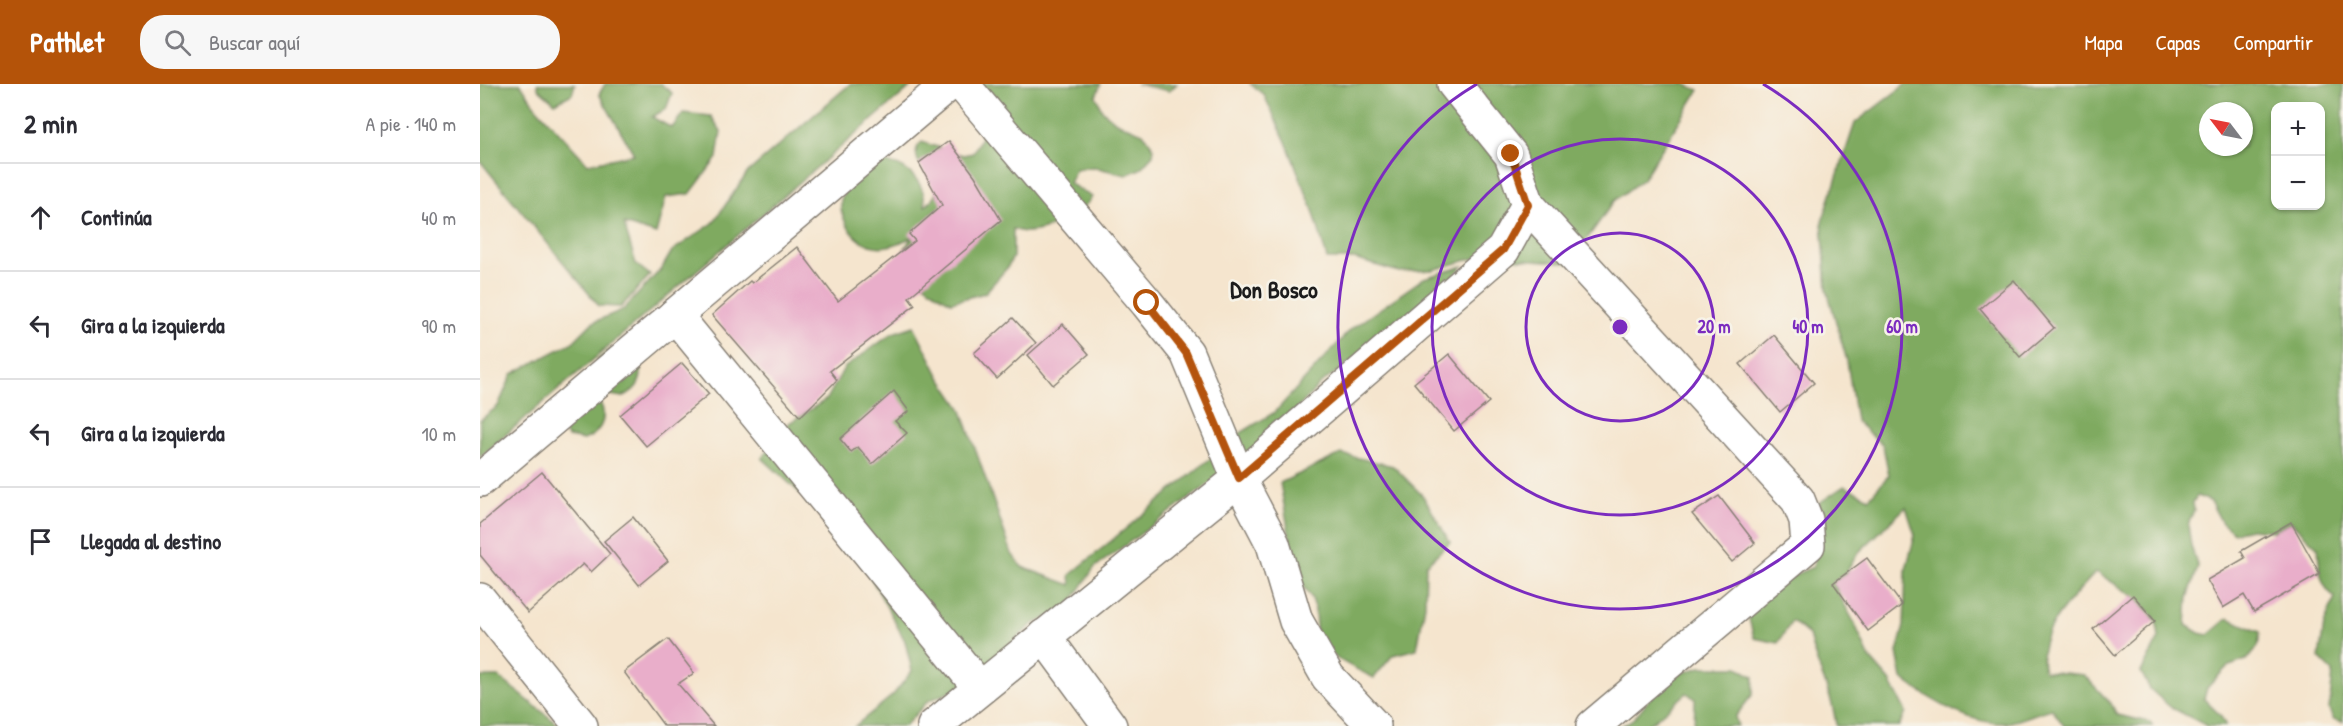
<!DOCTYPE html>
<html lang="es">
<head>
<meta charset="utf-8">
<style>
  :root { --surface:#fff; --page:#f7f7f7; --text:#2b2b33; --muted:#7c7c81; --line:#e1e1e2; --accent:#b45309 }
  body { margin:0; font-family:"Patrick Hand",sans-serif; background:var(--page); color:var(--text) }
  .controls { position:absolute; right:18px; top:18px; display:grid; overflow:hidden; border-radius:12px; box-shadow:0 2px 4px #0004 }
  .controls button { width:54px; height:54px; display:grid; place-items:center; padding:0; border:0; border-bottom:2px solid var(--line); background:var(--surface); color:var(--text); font:30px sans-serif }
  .compass { position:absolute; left:1719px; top:18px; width:54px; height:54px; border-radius:50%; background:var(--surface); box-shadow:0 2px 4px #0004; rotate:302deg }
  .stop { position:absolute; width:18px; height:18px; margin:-14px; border:4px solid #b45309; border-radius:50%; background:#fff }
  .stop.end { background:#b45309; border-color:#fff; box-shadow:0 2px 6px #0008 }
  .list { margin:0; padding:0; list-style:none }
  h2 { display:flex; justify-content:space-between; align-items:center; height:78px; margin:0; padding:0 24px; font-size:26px }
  h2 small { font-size:20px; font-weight:400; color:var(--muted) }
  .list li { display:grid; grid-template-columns:39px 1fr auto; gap:18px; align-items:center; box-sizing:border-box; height:108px; padding:0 24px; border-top:2px solid var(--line) }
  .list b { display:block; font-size:22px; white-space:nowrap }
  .list em { font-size:20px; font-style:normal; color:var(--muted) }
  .icon { flex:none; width:33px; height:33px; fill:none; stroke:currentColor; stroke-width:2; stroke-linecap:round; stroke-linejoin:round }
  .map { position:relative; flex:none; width:1863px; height:642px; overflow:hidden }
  header { display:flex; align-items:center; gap:36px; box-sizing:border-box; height:84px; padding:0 30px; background:var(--accent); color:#fff }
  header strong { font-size:28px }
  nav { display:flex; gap:33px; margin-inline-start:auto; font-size:21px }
  .search { width:420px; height:54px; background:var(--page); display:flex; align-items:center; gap:15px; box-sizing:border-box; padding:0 21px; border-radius:24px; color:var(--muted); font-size:22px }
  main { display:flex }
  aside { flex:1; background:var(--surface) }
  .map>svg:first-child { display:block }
  .forest { fill:#7faa61; stroke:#4e633e; stroke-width:1.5; fill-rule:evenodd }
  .building { fill:#e9aeca }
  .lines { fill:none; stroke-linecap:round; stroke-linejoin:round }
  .minor-casing { stroke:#888075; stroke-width:36 }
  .minor { stroke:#fff; stroke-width:33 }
  .route { stroke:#b45309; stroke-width:8 }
  .ring { fill:none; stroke:#7b2cbf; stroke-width:3 }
  .labels { text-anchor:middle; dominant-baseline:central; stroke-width:5; stroke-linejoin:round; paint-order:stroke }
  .district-label { font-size:24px; font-weight:bold; fill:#1c1c1c; stroke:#f7f3e8 }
  .centre { fill:#7b2cbf; stroke:#f7f3e8; stroke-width:3 }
  .ring-label { font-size:18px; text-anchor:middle; font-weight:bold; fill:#7b2cbf; stroke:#f7f3e8; stroke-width:5; stroke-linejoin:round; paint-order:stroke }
</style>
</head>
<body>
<header>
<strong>Pathlet</strong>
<div class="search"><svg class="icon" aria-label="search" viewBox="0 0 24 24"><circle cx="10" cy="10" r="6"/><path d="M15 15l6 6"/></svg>Buscar aquí</div>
<nav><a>Mapa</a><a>Capas</a><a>Compartir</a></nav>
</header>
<main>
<aside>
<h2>2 min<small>A pie · 140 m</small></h2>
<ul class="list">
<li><svg class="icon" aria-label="ahead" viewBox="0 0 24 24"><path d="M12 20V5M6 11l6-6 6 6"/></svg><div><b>Continúa</b></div><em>40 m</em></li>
<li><svg class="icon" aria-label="left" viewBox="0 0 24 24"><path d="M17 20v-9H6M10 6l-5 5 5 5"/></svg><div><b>Gira a la izquierda</b></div><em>90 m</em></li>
<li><svg class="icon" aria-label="left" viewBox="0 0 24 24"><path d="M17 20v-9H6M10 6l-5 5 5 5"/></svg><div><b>Gira a la izquierda</b></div><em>10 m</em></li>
<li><svg class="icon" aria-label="arrive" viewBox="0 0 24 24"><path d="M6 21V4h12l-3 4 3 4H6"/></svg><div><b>Llegada al destino</b></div></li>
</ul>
</aside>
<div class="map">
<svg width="1863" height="642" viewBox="0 0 1863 642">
  <rect width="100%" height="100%" fill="#f7f3e8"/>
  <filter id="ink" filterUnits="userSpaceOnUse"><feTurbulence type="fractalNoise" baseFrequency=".0167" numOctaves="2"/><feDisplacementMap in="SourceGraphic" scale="12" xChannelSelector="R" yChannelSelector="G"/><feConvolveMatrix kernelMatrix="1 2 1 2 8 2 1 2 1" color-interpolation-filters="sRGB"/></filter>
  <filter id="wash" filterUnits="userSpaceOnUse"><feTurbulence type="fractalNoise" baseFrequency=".008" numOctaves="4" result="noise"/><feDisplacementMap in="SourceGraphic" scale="24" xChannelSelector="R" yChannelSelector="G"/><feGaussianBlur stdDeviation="1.35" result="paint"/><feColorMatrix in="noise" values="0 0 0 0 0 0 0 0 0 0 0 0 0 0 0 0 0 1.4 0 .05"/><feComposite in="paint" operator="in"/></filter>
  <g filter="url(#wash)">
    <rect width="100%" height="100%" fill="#f5e5ce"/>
    <g class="forest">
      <path d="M0,0H41L55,22L108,80L154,70L119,10L125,0H181L192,9L186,25L172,33L192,44L203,29L231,32L241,47L237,74L210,110L186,113L176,150L144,140L156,180L170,191L141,223L119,222L0,77Z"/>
      <path d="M57,0H95L92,10L75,19L58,4Z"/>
      <path d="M370,0H434L0,373V336L18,322L32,290L93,258L112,239L144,225L182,184L192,167L233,139L268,88Z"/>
      <path d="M473,0H621L616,12L622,26L636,38L663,49L674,64L673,71L660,85L646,91L614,83L596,85L589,99L612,113C603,129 566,148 547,148C542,148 537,146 533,145V173L527,184L505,209L471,218C449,206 434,194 419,174L432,153C415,162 397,168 380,156C367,147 354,122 365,107C369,101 377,96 382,91C386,87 391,81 396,80C422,74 446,97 445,122C456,115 461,100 460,88L439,79C435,71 434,64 442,58L483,71L493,69L501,53L503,39Z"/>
      <path d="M656,0H697L689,7Z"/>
      <path d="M770,0H1204L1219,6L1163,95L1134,117L1090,179L1015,173L991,175L953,186L919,188L874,175H847L834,129L806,58L784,11Z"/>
      <path d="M1426,0H1863V638L1853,635L1849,626L1853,588L1839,574L1844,540L1855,513C1838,501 1840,483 1838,464L1811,438L1794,447L1770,445L1754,449L1742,439L1730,417L1717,412L1713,418L1714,426L1708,441L1711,462L1718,483L1708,514L1706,541L1719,549L1728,551L1748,534L1780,548L1778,563L1766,576L1747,583L1727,604L1724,615L1740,631L1746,642H1727L1690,623L1670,605L1661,588L1679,554C1678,548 1678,541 1675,536C1662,514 1637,502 1616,488C1593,514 1553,548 1564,587L1604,591L1632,621L1637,631L1670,638L1673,642H1584L1572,625C1558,628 1540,637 1527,639C1491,642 1449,615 1422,595L1417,568L1424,542L1426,485L1435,451L1426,423L1378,469L1366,489L1353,499L1375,540L1389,573L1410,597L1426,628L1419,642H1356C1353,610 1336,583 1329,551L1312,537L1298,559L1274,554L1268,531L1297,498L1333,483L1341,439L1339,419L1364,402L1389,414L1409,391L1403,362L1376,337L1367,277L1347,206L1342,138L1375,39ZM1796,22H1840V122H1796ZM1728,27H1764V63H1728Z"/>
      <path d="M983,182L950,219L839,301L819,323L751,384L614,484L587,525L553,540L482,603L448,617L425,642H375L413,611L432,587L425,557L391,494L361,447L282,374L309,339L347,315L364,284L413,249L434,242L460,293L481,324L532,470L542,483L591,501L590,491L762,348L795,328L871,245L944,194Z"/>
      <path d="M130,266L157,275C166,292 159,306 142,313L126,310L118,276Z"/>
      <path d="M115,312C130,328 124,348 104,356L88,353L78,342Z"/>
      <path d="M861,370L913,382L943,412L970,458L946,481L945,521L937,565L913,571L894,594C879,586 853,575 843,562C833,550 837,534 834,521C831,506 811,492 800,482L810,455L800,399Z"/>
      <path d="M1221,583H1258L1274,593L1273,610L1255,633L1258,642H1214L1215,615L1207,609L1167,642H1141L1153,635L1188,593Z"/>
      <path d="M0,593H19L80,642H0Z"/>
    </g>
    <g id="blocks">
      <g class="building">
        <path d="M469,57L495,92L521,136L429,213L435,221L350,287L357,296L320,333L232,231L270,197L272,199L317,163L358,217L435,157L429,150L462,121L439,79Z"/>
        <path d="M1534,196L1574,244L1540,273L1500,225Z"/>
        <path d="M533,234L556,259L517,295L494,269Z"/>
        <path d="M583,240L609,270L573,301L548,271Z"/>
        <path d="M1294,251L1334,299L1300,328L1260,280Z"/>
        <path d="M969,270L1009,318L974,347L934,299Z"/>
        <path d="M202,279L229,310L166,362L140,331Z"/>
        <path d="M414,307L429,327L415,337L427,349L392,380L378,363L371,368L360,355Z"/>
        <path d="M62,388L130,470L111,488L103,480L48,529L0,471V440Z"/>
        <path d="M1239,412L1275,459L1252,478L1212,430Z"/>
        <path d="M153,433L188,477L159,501L124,457Z"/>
        <path d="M1811,438L1840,490L1774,528L1764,511L1743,524L1727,496L1765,474L1761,467Z"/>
        <path d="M1387,474L1422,521L1388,547L1353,499Z"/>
        <path d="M1653,511L1675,537L1635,571L1613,545Z"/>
        <path d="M188,555L214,589L198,600L234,642H184L144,588Z"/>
      </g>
    </g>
  </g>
  <g filter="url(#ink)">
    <use href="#blocks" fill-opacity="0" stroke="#888075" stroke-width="1.5"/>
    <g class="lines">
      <defs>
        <g id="minor">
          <path d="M482,0L667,219L707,269L759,395L793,460L816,537L848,593L894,642"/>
          <path d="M1048,121L1318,416L1326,436L1328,461L1113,642"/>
          <path d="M195,231L500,604"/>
          <path d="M0,396L469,0"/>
          <path d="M0,516L101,642"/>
          <path d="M564,552L630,642"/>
          <path d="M454,642L759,395L1023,166L1048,121L1031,71L974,0"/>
        </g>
      </defs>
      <use href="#minor" class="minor-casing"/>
      <use href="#minor" class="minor"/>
    </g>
  </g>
  <g class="lines" filter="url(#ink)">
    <path class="route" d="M667,219L706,269L759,394L1023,166L1048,121L1031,70"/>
  </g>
  <g class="ring">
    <circle cx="1140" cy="243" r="94"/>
    <circle cx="1140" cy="243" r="188"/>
    <path d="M1283 0A282 282 0 1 1 997 0"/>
  </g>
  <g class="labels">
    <g class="district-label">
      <text x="794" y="205">Don Bosco</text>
    </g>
  </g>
  <circle cx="1140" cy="243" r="9" class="centre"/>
  <g class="ring-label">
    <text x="1234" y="249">20 m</text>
    <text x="1328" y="249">40 m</text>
    <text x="1422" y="249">60 m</text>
  </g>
</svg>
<div class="controls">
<button>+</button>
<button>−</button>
</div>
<svg class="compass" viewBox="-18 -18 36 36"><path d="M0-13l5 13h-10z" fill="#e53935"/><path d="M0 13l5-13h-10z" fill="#7c7c81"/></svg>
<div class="stop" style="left:667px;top:219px"></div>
<div class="stop end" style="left:1031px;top:70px"></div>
</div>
</main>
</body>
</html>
